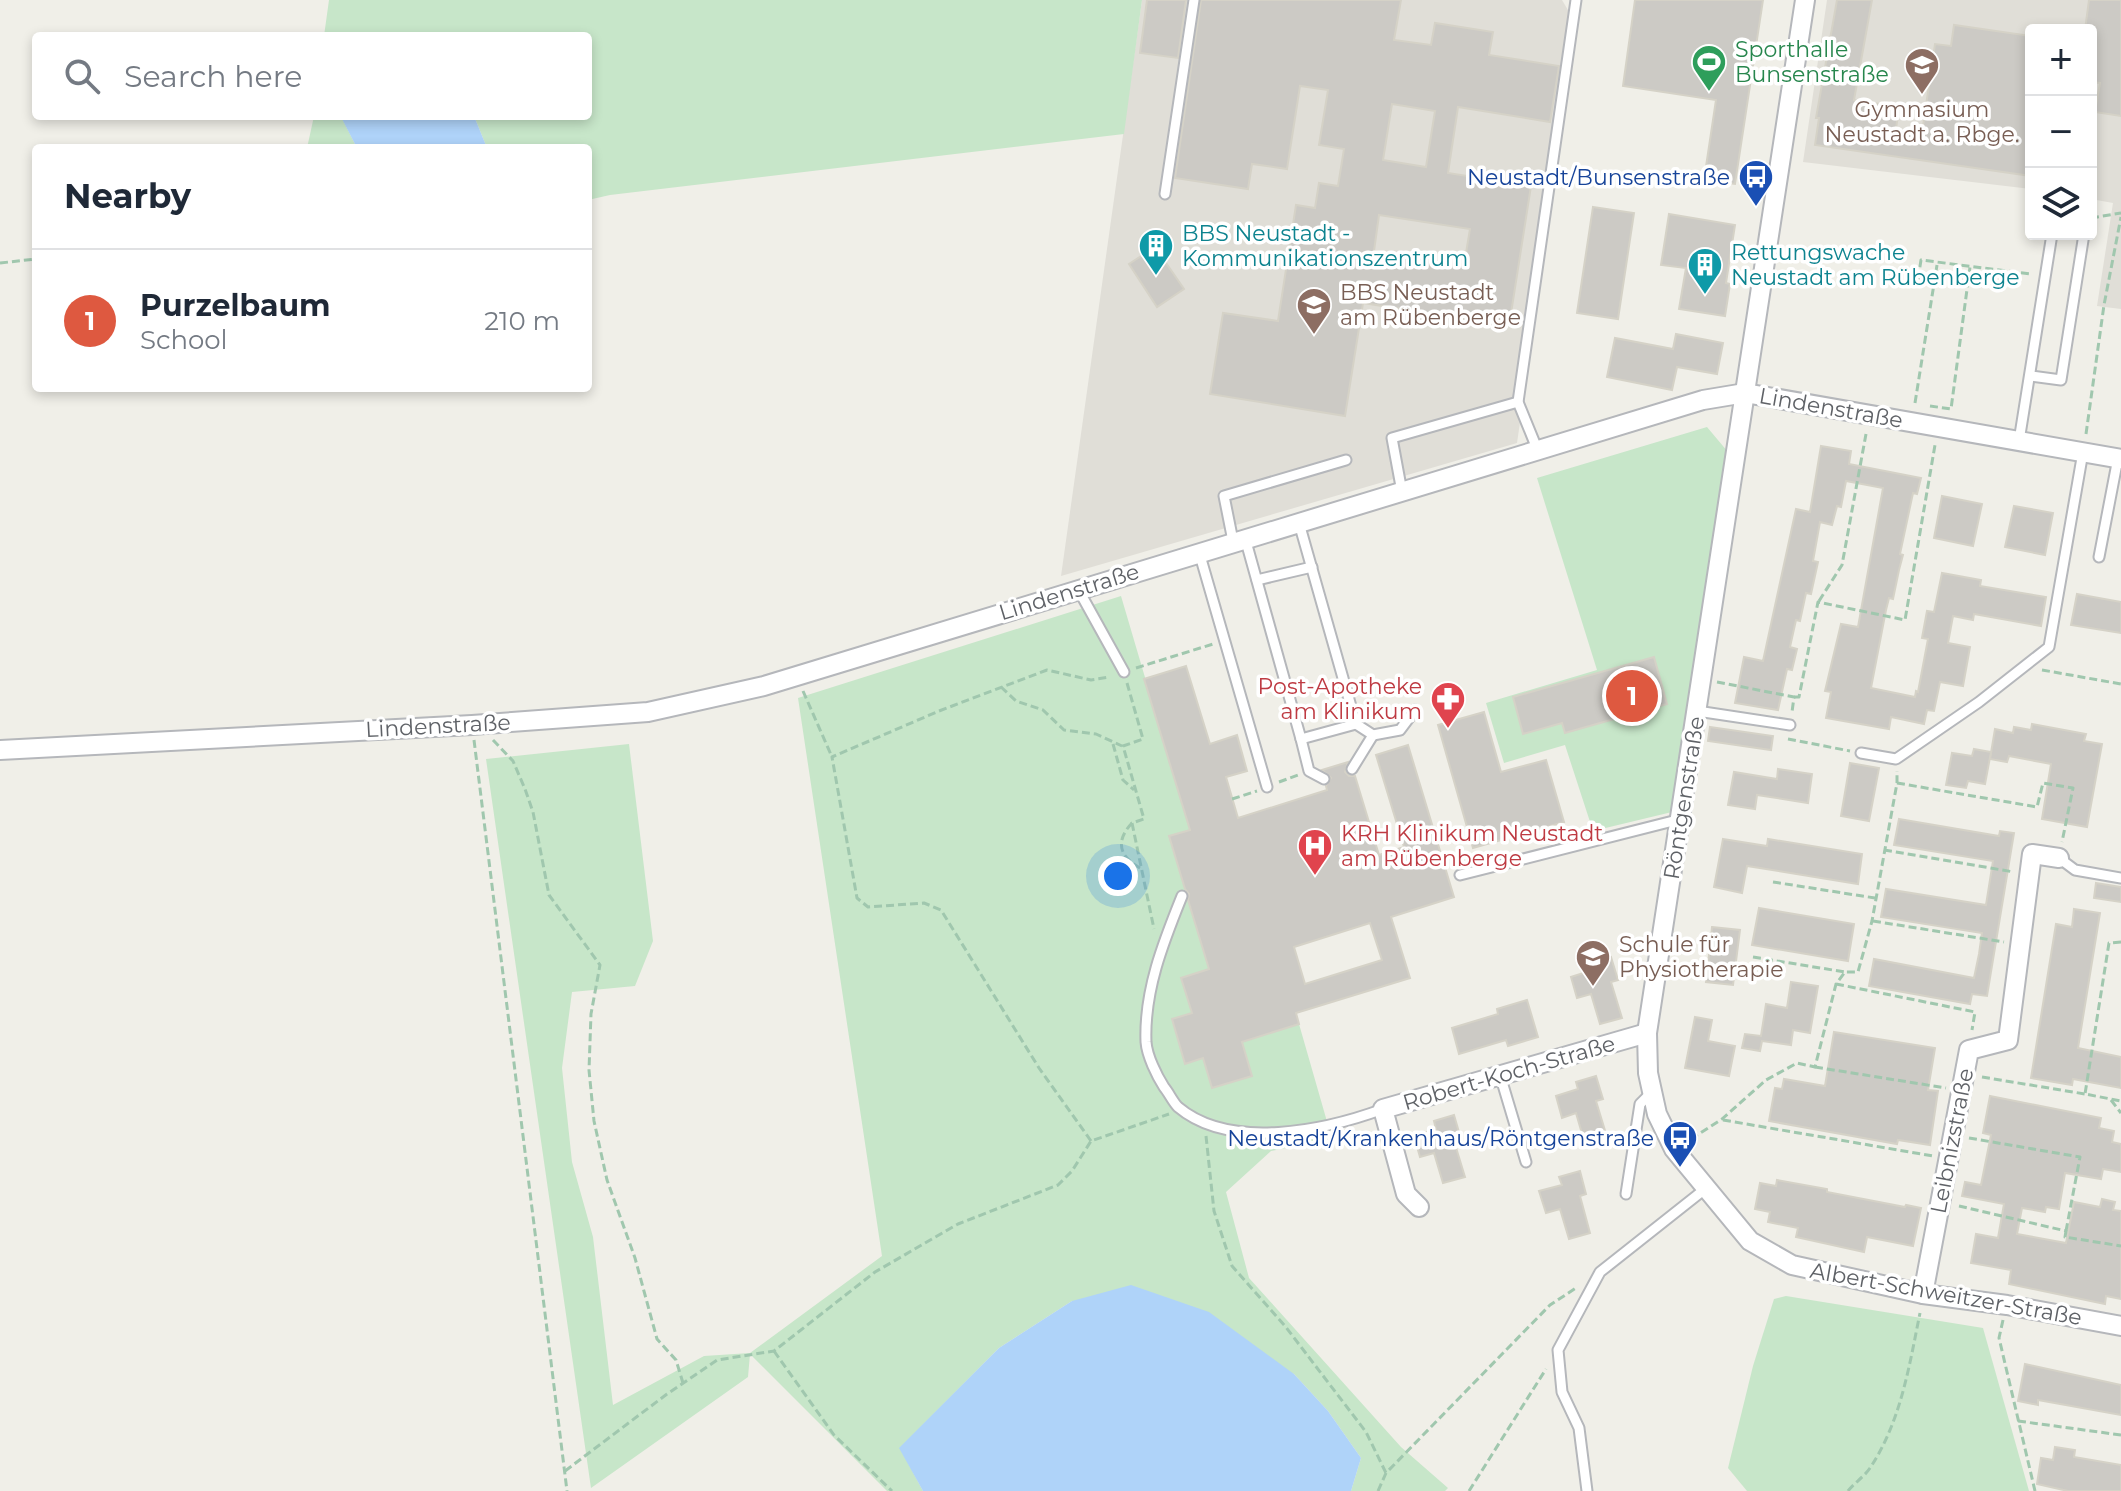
<!DOCTYPE html>
<html lang="en">
<head>
<meta charset="utf-8">
<style>
  :root { --surface:#fff; --page:#f2f2f3; --text:#1f2937; --muted:#747a83; --line:#e0e1e3; --accent:#de5940 }
  body { margin:0; font-family:Montserrat,sans-serif; background:var(--page); color:var(--text) }
  .controls { position:absolute; right:24px; top:24px; display:grid; overflow:hidden; border-radius:8px; box-shadow:0 4px 12px #0003 }
  .controls button { width:72px; height:72px; display:grid; place-items:center; padding:0; border:0; border-bottom:2px solid var(--line); background:var(--surface); color:var(--text); font:40px sans-serif }
  .you { position:absolute; left:1118px; top:876px; width:28px; height:28px; margin:-20px; border:6px solid #fff; border-radius:50%; background:#1a73e8; box-shadow:0 0 0 12px #1a73e833 }
  .badge { display:grid; place-items:center; width:52px; height:52px; border-radius:50%; background:var(--accent); color:#fff; font-size:26px; font-weight:700 }
  .pin { position:absolute; translate:-50% -50%; border:4px solid #fff; box-shadow:0 2px 8px #0006 }
  .list { margin:0; padding:0; list-style:none }
  h2 { display:flex; justify-content:space-between; align-items:center; height:104px; margin:0; padding:0 32px; font-size:34px }
  h2 small { font-size:26px; font-weight:400; color:var(--muted) }
  .list li { display:grid; grid-template-columns:52px 1fr auto; gap:24px; align-items:center; box-sizing:border-box; height:144px; padding:0 32px; border-top:2px solid var(--line) }
  .list b { display:block; font-size:30px; white-space:nowrap }
  .list p { margin:0; font-size:26px; white-space:nowrap; color:var(--muted) }
  .list em { font-size:26px; font-style:normal; color:var(--muted) }
  .icon { flex:none; width:44px; height:44px; fill:none; stroke:currentColor; stroke-width:2; stroke-linecap:round; stroke-linejoin:round }
  .map { position:relative; flex:none; width:2121px; height:1491px; overflow:hidden }
  .search { position:absolute; background:var(--surface); box-shadow:0 4px 12px #0003; left:32px; top:32px; width:560px; height:88px; display:flex; align-items:center; gap:20px; box-sizing:border-box; padding:0 28px; border-radius:8px; color:var(--muted); font-size:30px }
  .panel { position:absolute; background:var(--surface); box-shadow:0 4px 12px #0003; left:32px; top:144px; width:560px; height:248px; border-radius:8px }
  .map>svg:first-child { display:block }
  .education { fill:#e0ded7 }
  .green { fill:#c7e6c9 }
  .water { fill:#afd3f9 }
  .building { fill:#cccac5; stroke:#d5d2c7; stroke-width:2; fill-rule:evenodd }
  .lines { fill:none; stroke-linecap:round; stroke-linejoin:round }
  .lane-casing { stroke:#b5b7bb; stroke-width:13 }
  .street-casing { stroke:#b5b7bb; stroke-width:22 }
  .path { stroke:#a0c7ae; stroke-width:3; stroke-dasharray:8 4; stroke-linecap:butt }
  .lane { stroke:#fff; stroke-width:9 }
  .street { stroke:#fff; stroke-width:18 }
  .labels { text-anchor:middle; dominant-baseline:central; stroke-width:7; stroke-linejoin:round; paint-order:stroke }
  .leisure-label { font-size:22px; fill:#27864d; stroke:#fff; text-anchor:start }
  .education-label { font-size:22px; fill:#785e54; stroke:#fff; text-anchor:start }
  .transit-label { font-size:22px; fill:#164399; stroke:#fff; text-anchor:end }
  .culture-label { font-size:22px; fill:#0d838f; stroke:#fff; text-anchor:start }
  .street-label { font-size:22px; fill:#5f6267; stroke:#fff }
  .health-label { font-size:22px; fill:#be3a42; stroke:#fff; text-anchor:end }
</style>
</head>
<body>
<div class="map">
<svg width="2121" height="1491" viewBox="0 0 2121 1491">
  <rect width="100%" height="100%" fill="#f0efe8"/>
  <g class="education">
    <path d="M1142,0H1562L1578,27L1517,443L1061,576Z"/>
    <path d="M1827,0H2121V309L2097,306L2113,203L2091,199V30H2031V189L1803,162Z"/>
  </g>
  <g class="green">
    <path d="M329,0H1142L1124,134L610,195L588,200V148H487L474,116H588V36H324Z"/>
    <path d="M314,116H341L357,148H307Z"/>
    <path d="M1707,427L1728,452L1672,812L1593,831L1565,745L1504,763L1486,703L1597,670L1537,478Z"/>
    <path d="M1121,596L1190,830L1169,837L1209,969L1181,978L1192,1013L1172,1019L1185,1063L1203,1058L1213,1088L1251,1076L1242,1042L1299,1024L1332,1139L1271,1151L1226,1192L1249,1278L1401,1447L1448,1488L1445,1491H1351L1361,1458L1328,1411L1294,1374L1072,1301L999,1348L900,1448L923,1491H887L750,1354L748,1377L591,1488L486,759L629,744L653,941L635,986L572,992L562,1068L572,1162L593,1237L613,1405L704,1356L750,1353L882,1256L798,698Z"/>
    <path d="M1786,1296L1983,1328L2029,1491H1747L1728,1468L1753,1366L1774,1299Z"/>
  </g>
  <g class="water">
    <path d="M474,116L487,148H357L341,117Z"/>
    <path d="M1131,1285L1209,1312L1294,1374L1328,1411L1361,1458L1351,1491H923L899,1448L999,1348L1072,1301Z"/>
  </g>
  <g class="building">
    <path d="M1147,0H1186L1178,58L1140,53Z"/>
    <path d="M1201,0H1401L1394,40L1431,45L1435,23L1493,32L1489,55L1559,66L1550,122L1458,107L1448,173L1531,186L1509,326L1363,303L1345,416L1210,394L1223,313L1278,321L1296,205L1315,208L1319,183L1338,186L1344,149L1319,145L1328,90L1300,86L1287,169L1252,164L1248,189L1175,178ZM1392,104L1435,111L1426,167L1383,160ZM1379,215L1470,229L1464,265L1374,251Z"/>
    <path d="M1635,0H1763L1735,184L1704,180L1716,100L1623,86Z"/>
    <path d="M1837,0H1872L1854,100L1899,107L1896,129L1922,133L1935,44L1951,46L1954,25L2031,36V176L1815,145L1819,118H1816Z"/>
    <path d="M2089,0H2121V116L2095,112L2100,83L2091,82V30H2085Z"/>
    <path d="M1593,207L1634,213L1618,319L1577,313Z"/>
    <path d="M1669,214L1735,225L1726,283L1730,284L1725,316L1679,309L1686,268L1661,265Z"/>
    <path d="M1155,247L1184,289L1157,307L1129,264Z"/>
    <path d="M1676,334L1723,343L1717,374L1677,367L1672,390L1607,377L1615,338L1673,349Z"/>
    <path d="M1821,446L1851,451L1849,464L1921,478L1917,494L1913,493L1900,554L1903,555L1899,570L1893,599L1889,598L1886,610L1871,688L1915,697L1916,691L1918,692L1928,639L1922,638L1927,611L1934,612L1942,573L1981,580L1980,586L2046,597L2041,626L1974,614L1973,620L1953,616L1948,643L1970,647L1963,686L1940,682L1934,711L1927,710L1924,724L1891,717L1889,729L1826,718L1831,692L1825,691L1841,624L1858,627L1883,488L1846,481L1841,507L1837,506L1832,525L1820,522L1813,561L1818,562L1811,594L1806,593L1800,621L1796,620L1790,647L1797,649L1792,670L1787,669L1778,710L1735,703L1744,657L1763,661L1796,509L1810,512Z"/>
    <path d="M1942,496L1982,504L1973,546L1934,538Z"/>
    <path d="M2014,506L2053,513L2045,555L2005,547Z"/>
    <path d="M2077,594L2121,602V633L2071,625Z"/>
    <path d="M1654,657L1667,704L1565,733L1562,723L1523,734L1513,697Z"/>
    <path d="M1186,666L1210,744L1237,735L1247,771L1226,777L1238,818L1327,790L1326,786L1331,778L1322,770L1348,762L1345,772L1349,776H1355L1379,855L1404,847L1376,755L1408,745L1454,897L1391,917L1410,978L1296,1013L1299,1024L1242,1042L1252,1076L1212,1088L1203,1058L1185,1064L1172,1019L1192,1013L1181,978L1209,969L1188,900L1189,894L1185,889L1169,836L1190,830L1144,679ZM1370,923L1382,960L1305,984L1294,947Z"/>
    <path d="M1484,712L1501,772L1546,760L1564,822L1473,848L1438,725Z"/>
    <path d="M2032,724L2086,734L2084,741L2102,744L2087,827L2042,819L2051,764L2009,756L2007,762L1990,759L1995,729L2013,733L2014,727L2031,730Z"/>
    <path d="M1710,727L1773,736L1771,750L1708,741Z"/>
    <path d="M1974,749L1991,752L1985,784L1968,781L1966,788L1946,785L1952,753L1972,756Z"/>
    <path d="M1850,763L1879,768L1869,821L1841,816Z"/>
    <path d="M1778,769L1812,774L1808,803L1757,795L1755,809L1728,805L1734,772L1777,779Z"/>
    <path d="M1899,819L1999,836L2000,831L2014,833L1987,996L1972,994L1970,1004L1869,986L1874,959L1974,978L1979,954L1982,933L1881,917L1886,889L1986,905L1993,861L1894,845Z"/>
    <path d="M1723,839L1767,846L1768,839L1862,854L1858,884L1747,866L1742,893L1714,887Z"/>
    <path d="M2096,883L2121,887V902L2094,898Z"/>
    <path d="M1759,908L1854,924L1848,961L1752,945Z"/>
    <path d="M2074,909L2100,913L2078,1048L2121,1057V1088L2073,1079L2072,1085L2031,1078L2056,924L2072,927Z"/>
    <path d="M1712,927L1740,930L1733,985L1706,982Z"/>
    <path d="M1611,957L1618,980L1611,982L1622,1018L1600,1024L1591,994L1577,998L1571,977L1593,970L1591,963Z"/>
    <path d="M1791,982L1818,986L1810,1033L1793,1030L1791,1045L1762,1041L1760,1051L1742,1048L1745,1034L1761,1036L1766,1004L1787,1008Z"/>
    <path d="M1527,1000L1538,1037L1508,1046L1506,1040L1459,1054L1452,1028L1498,1014L1497,1009Z"/>
    <path d="M1695,1017L1712,1020L1708,1041L1735,1046L1729,1076L1685,1068Z"/>
    <path d="M1834,1032L1935,1048L1928,1090L1938,1091L1930,1145L1898,1140L1897,1144L1769,1121L1775,1088L1782,1089L1784,1079L1825,1086Z"/>
    <path d="M1596,1076L1603,1099L1596,1101L1607,1137L1585,1144L1576,1113L1562,1118L1556,1096L1578,1089L1576,1082Z"/>
    <path d="M1990,1096L2101,1118L2099,1128L2114,1131L2112,1142L2121,1144V1172L2103,1169L2101,1179L2065,1173L2059,1209L2046,1207L2045,1212L2022,1208L2017,1234L2066,1243L2074,1202L2100,1207L2102,1199L2115,1202L2113,1210L2121,1211V1299L2106,1296L2105,1304L2009,1284L2011,1270L1971,1263L1976,1234L1998,1238L2004,1204L1962,1196L1965,1182L1981,1185L1991,1135L1983,1133Z"/>
    <path d="M1454,1115L1461,1139L1454,1141L1465,1177L1443,1183L1434,1153L1420,1157L1414,1136L1436,1129L1434,1121Z"/>
    <path d="M1580,1171L1586,1194L1580,1196L1590,1233L1569,1239L1560,1209L1546,1213L1539,1191L1562,1185L1559,1177Z"/>
    <path d="M1777,1180L1827,1189V1192L1905,1207L1906,1205L1921,1208L1913,1246L1867,1237L1864,1252L1796,1237L1798,1228L1768,1222L1770,1212L1755,1209L1760,1183L1776,1186Z"/>
    <path d="M2025,1364L2121,1385V1415L2038,1400V1405L2018,1401Z"/>
    <path d="M2055,1447L2075,1450L2074,1457L2121,1465V1491H2068L2037,1484L2041,1458L2053,1460Z"/>
  </g>
  <g class="lines">
    <defs>
      <g id="lane">
        <path d="M1165,194L1194,0"/>
        <path d="M2031,376L2061,380L2084,234"/>
        <path d="M2019,441L2052,234"/>
        <path d="M1538,451L1518,402L1576,0"/>
        <path d="M1402,492L1392,438L1518,402"/>
        <path d="M1245,538L1301,739L1356,724L1299,523"/>
        <path d="M1233,541L1224,496L1346,460"/>
        <path d="M1199,552L1267,787"/>
        <path d="M2099,557L2118,458"/>
        <path d="M1257,580L1312,567"/>
        <path d="M1078,589L1124,672"/>
        <path d="M1697,711L1790,725"/>
        <path d="M1356,724L1373,735L1400,730L1415,710"/>
        <path d="M1301,739L1309,771L1324,779"/>
        <path d="M1861,753L1896,759L1979,702L2049,647L2083,452"/>
        <path d="M1352,769L1373,735"/>
        <path d="M2059,858L2075,870L2121,878"/>
        <path d="M1460,875L1681,819"/>
        <path d="M1182,896C1163,943 1144,991 1146,1042C1147,1056 1157,1076 1164,1087C1169,1093 1173,1102 1178,1107C1230,1151 1326,1130 1383,1109"/>
        <path d="M1500,1075L1526,1162"/>
        <path d="M1626,1194L1640,1104L1652,1092"/>
        <path d="M1587,1491L1579,1428L1562,1392L1558,1350L1600,1272L1705,1189"/>
      </g>
      <g id="street">
        <path d="M1805,0L1647,1033L1648,1073L1657,1114L1674,1149L1750,1241L1792,1265L1923,1294L2007,1305L2121,1326"/>
        <path d="M0,750L472,725L648,712L764,686L1703,400L1745,393L2121,459"/>
        <path d="M1419,1207L1406,1194L1383,1109L1647,1033"/>
        <path d="M1923,1294L1969,1050L2008,1040L2032,854L2059,858"/>
      </g>
    </defs>
    <use href="#lane" class="lane-casing"/>
    <use href="#street" class="street-casing"/>
    <g class="path">
      <path d="M2091,218L2121,213"/>
      <path d="M0,263L36,259"/>
      <path d="M1918,279L1921,260L2031,274"/>
      <path d="M1915,403L1937,265"/>
      <path d="M1930,406L1951,409L1970,267"/>
      <path d="M2086,434L2104,305L2121,217"/>
      <path d="M1819,601L1842,565L1866,434"/>
      <path d="M1136,668L1213,644"/>
      <path d="M2042,670L2121,684"/>
      <path d="M1717,682L1794,697L1792,712"/>
      <path d="M1127,683L1143,739L1123,746L1144,819L1132,823L1154,929"/>
      <path d="M1001,687L1016,701L1043,710L1064,730L1096,734L1122,746"/>
      <path d="M803,691L832,757"/>
      <path d="M1794,697H1799L1818,602L1905,620L1935,445"/>
      <path d="M1788,739L1850,751"/>
      <path d="M474,740L567,1491"/>
      <path d="M493,740L513,761L525,789L533,812L549,895L600,965L591,1014L589,1070L594,1121L607,1180L635,1258L657,1339L676,1360L683,1383"/>
      <path d="M1113,744L1123,780L1134,790"/>
      <path d="M1279,782L1298,775"/>
      <path d="M1897,783L2037,807L2043,783L2073,788L2062,842"/>
      <path d="M1232,799L1257,791"/>
      <path d="M1132,823C1114,842 1120,858 1142,869"/>
      <path d="M1884,850L2014,872"/>
      <path d="M1773,882L1875,898"/>
      <path d="M1873,921L2004,942"/>
      <path d="M2121,942L2109,943L2085,1094L2121,1101"/>
      <path d="M1753,957L1845,972"/>
      <path d="M1836,984L1975,1012L1972,1030"/>
      <path d="M1815,1067L1946,1088"/>
      <path d="M1982,1077L2085,1094"/>
      <path d="M2111,1100L2121,1113"/>
      <path d="M1723,1120L1933,1156"/>
      <path d="M1206,1136L1214,1211L1232,1266L1285,1326L1366,1432L1386,1473"/>
      <path d="M1969,1138L2080,1157L2066,1231"/>
      <path d="M1691,1139L1722,1119L1766,1080L1797,1063L1815,1067L1836,984L1845,972H1858L1872,921L1897,783V771"/>
      <path d="M1091,1141L1039,1068L941,910L924,903L868,907L857,898L832,757L939,711L1047,670L1091,680L1110,677"/>
      <path d="M1959,1206L2066,1231L2065,1237L2121,1246"/>
      <path d="M2003,1320L1999,1338L2035,1491"/>
      <path d="M774,1351L834,1435L892,1491"/>
      <path d="M2018,1421L2121,1435"/>
      <path d="M565,1471L667,1394L717,1360L774,1351L875,1272L958,1224L1058,1185L1072,1171L1091,1141L1169,1114"/>
      <path d="M1378,1491L1386,1473L1550,1305L1576,1288"/>
      <path d="M1469,1491L1546,1369"/>
      <path d="M1848,1491C1854,1483 1864,1477 1870,1468C1901,1421 1909,1367 1920,1313"/>
    </g>
    <use href="#lane" class="lane"/>
    <use href="#street" class="street"/>
  </g>
  <defs>
    <symbol id="stadium-pin" viewBox="-11 -11 22 30"><path d="M0 17L-7.5 6A9.5 9.5 0 1 1 7.5 6Z" fill="#2e9e5b" stroke="#fff"/><path d="M0-5a6.5 5 0 1 0 0 10a6.5 5 0 1 0 0-10ZM-3.5-1.8h7v3.6h-7Z" fill="#fff"/></symbol>
    <symbol id="school-pin" viewBox="-11 -11 22 30"><path d="M0 17L-7.5 6A9.5 9.5 0 1 1 7.5 6Z" fill="#8d6e63" stroke="#fff"/><path d="M0-5L7-2L0 1L-7-2ZM-4 1L0 2.5L4 1V4Q0 6-4 4Z" fill="#fff"/></symbol>
    <symbol id="bus-pin" viewBox="-11 -11 22 30"><path d="M0 17L-7.5 6A9.5 9.5 0 1 1 7.5 6Z" fill="#1a4fb4" stroke="#fff"/><path d="M-5-6H5V4H4V6H2V4H-2V6H-4V4H-5ZM-3.5-4V0h7V-4ZM-3.5 1.2v1.5H-2V1.2ZM2 1.2v1.5H3.5V1.2Z" fill="#fff"/></symbol>
    <symbol id="building-pin" viewBox="-11 -11 22 30"><path d="M0 17L-7.5 6A9.5 9.5 0 1 1 7.5 6Z" fill="#0f9aa8" stroke="#fff"/><path d="M-4-6H4V6H1V3H-1V6H-4ZM-2.5-4.3h1.7v1.8h-1.7ZM.8-4.3h1.7v1.8H.8ZM-2.5-1h1.7V.8h-1.7ZM.8-1h1.7V.8H.8Z" fill="#fff"/></symbol>
    <symbol id="pharmacy-pin" viewBox="-11 -11 22 30"><path d="M0 17L-7.5 6A9.5 9.5 0 1 1 7.5 6Z" fill="#e0444e" stroke="#fff"/><path d="M-2-6h4v4h4v4h-4v4h-4v-4h-4v-4h4Z" fill="#fff"/></symbol>
    <symbol id="hospital-pin" viewBox="-11 -11 22 30"><path d="M0 17L-7.5 6A9.5 9.5 0 1 1 7.5 6Z" fill="#e0444e" stroke="#fff"/><path d="M-5-5h3v3.5h4V-5h3V5h-3V1.5h-4V5h-3Z" fill="#fff"/></symbol>
  </defs>
  <g fill-rule="evenodd">
    <use href="#stadium-pin" x="1689" y="42" width="40" height="54"/>
    <use href="#school-pin" x="1902" y="45" width="40" height="54"/>
    <use href="#bus-pin" x="1736" y="157" width="40" height="54"/>
    <use href="#building-pin" x="1136" y="226" width="40" height="54"/>
    <use href="#building-pin" x="1685" y="245" width="40" height="54"/>
    <use href="#school-pin" x="1294" y="285" width="40" height="54"/>
    <use href="#pharmacy-pin" x="1428" y="679" width="40" height="54"/>
    <use href="#hospital-pin" x="1295" y="826" width="40" height="54"/>
    <use href="#school-pin" x="1573" y="937" width="40" height="54"/>
    <use href="#bus-pin" x="1660" y="1118" width="40" height="54"/>
  </g>
  <g class="labels">
    <g class="leisure-label">
      <text x="1735" y="49">Sporthalle<tspan x="1735" dy="25">Bunsenstraße</tspan></text>
    </g>
    <g class="education-label">
      <text x="1922" y="109" text-anchor="middle">Gymnasium<tspan x="1922" dy="25">Neustadt a. Rbge.</tspan></text>
      <text x="1340" y="292">BBS Neustadt<tspan x="1340" dy="25">am Rübenberge</tspan></text>
      <text x="1619" y="944">Schule für<tspan x="1619" dy="25">Physiotherapie</tspan></text>
    </g>
    <g class="transit-label">
      <text x="1730" y="177">Neustadt/Bunsenstraße</text>
      <text x="1654" y="1138">Neustadt/Krankenhaus/Röntgenstraße</text>
    </g>
    <g class="culture-label">
      <text x="1182" y="233">BBS Neustadt -<tspan x="1182" dy="25">Kommunikationszentrum</tspan></text>
      <text x="1731" y="252">Rettungswache<tspan x="1731" dy="25">Neustadt am Rübenberge</tspan></text>
    </g>
    <g class="street-label">
      <text transform="translate(1831 408) rotate(10)">Lindenstraße</text>
      <text transform="translate(1069 592) rotate(-17)">Lindenstraße</text>
      <text transform="translate(438 726) rotate(-3)">Lindenstraße</text>
      <text transform="translate(1684 798) rotate(-81)">Röntgenstraße</text>
      <text transform="translate(1509 1073) rotate(-16)">Robert-Koch-Straße</text>
      <text transform="translate(1952 1141) rotate(-79)">Leibnizstraße</text>
      <text transform="translate(1946 1294) rotate(10)">Albert-Schweitzer-Straße</text>
    </g>
    <g class="health-label">
      <text x="1422" y="686">Post-Apotheke<tspan x="1422" dy="25">am Klinikum</tspan></text>
      <text x="1341" y="833" text-anchor="start">KRH Klinikum Neustadt<tspan x="1341" dy="25">am Rübenberge</tspan></text>
    </g>
  </g>
</svg>
<div class="controls">
<button>+</button>
<button>−</button>
<button><svg class="icon" aria-label="layers" viewBox="0 0 24 24"><path d="M12 4l9 5-9 5-9-5zM3 14l9 5 9-5"/></svg></button>
</div>
<div class="you"></div>
<div class="pin badge" style="left:1632px;top:696px">1</div>
<div class="search"><svg class="icon" aria-label="search" viewBox="0 0 24 24"><circle cx="10" cy="10" r="6"/><path d="M15 15l6 6"/></svg>Search here</div>
<section class="panel">
<h2>Nearby<small></small></h2>
<ul class="list">
<li><span class="badge">1</span><div><b>Purzelbaum</b><p>School</p></div><em>210 m</em></li>
</ul>
</section>
</div>
</body>
</html>
